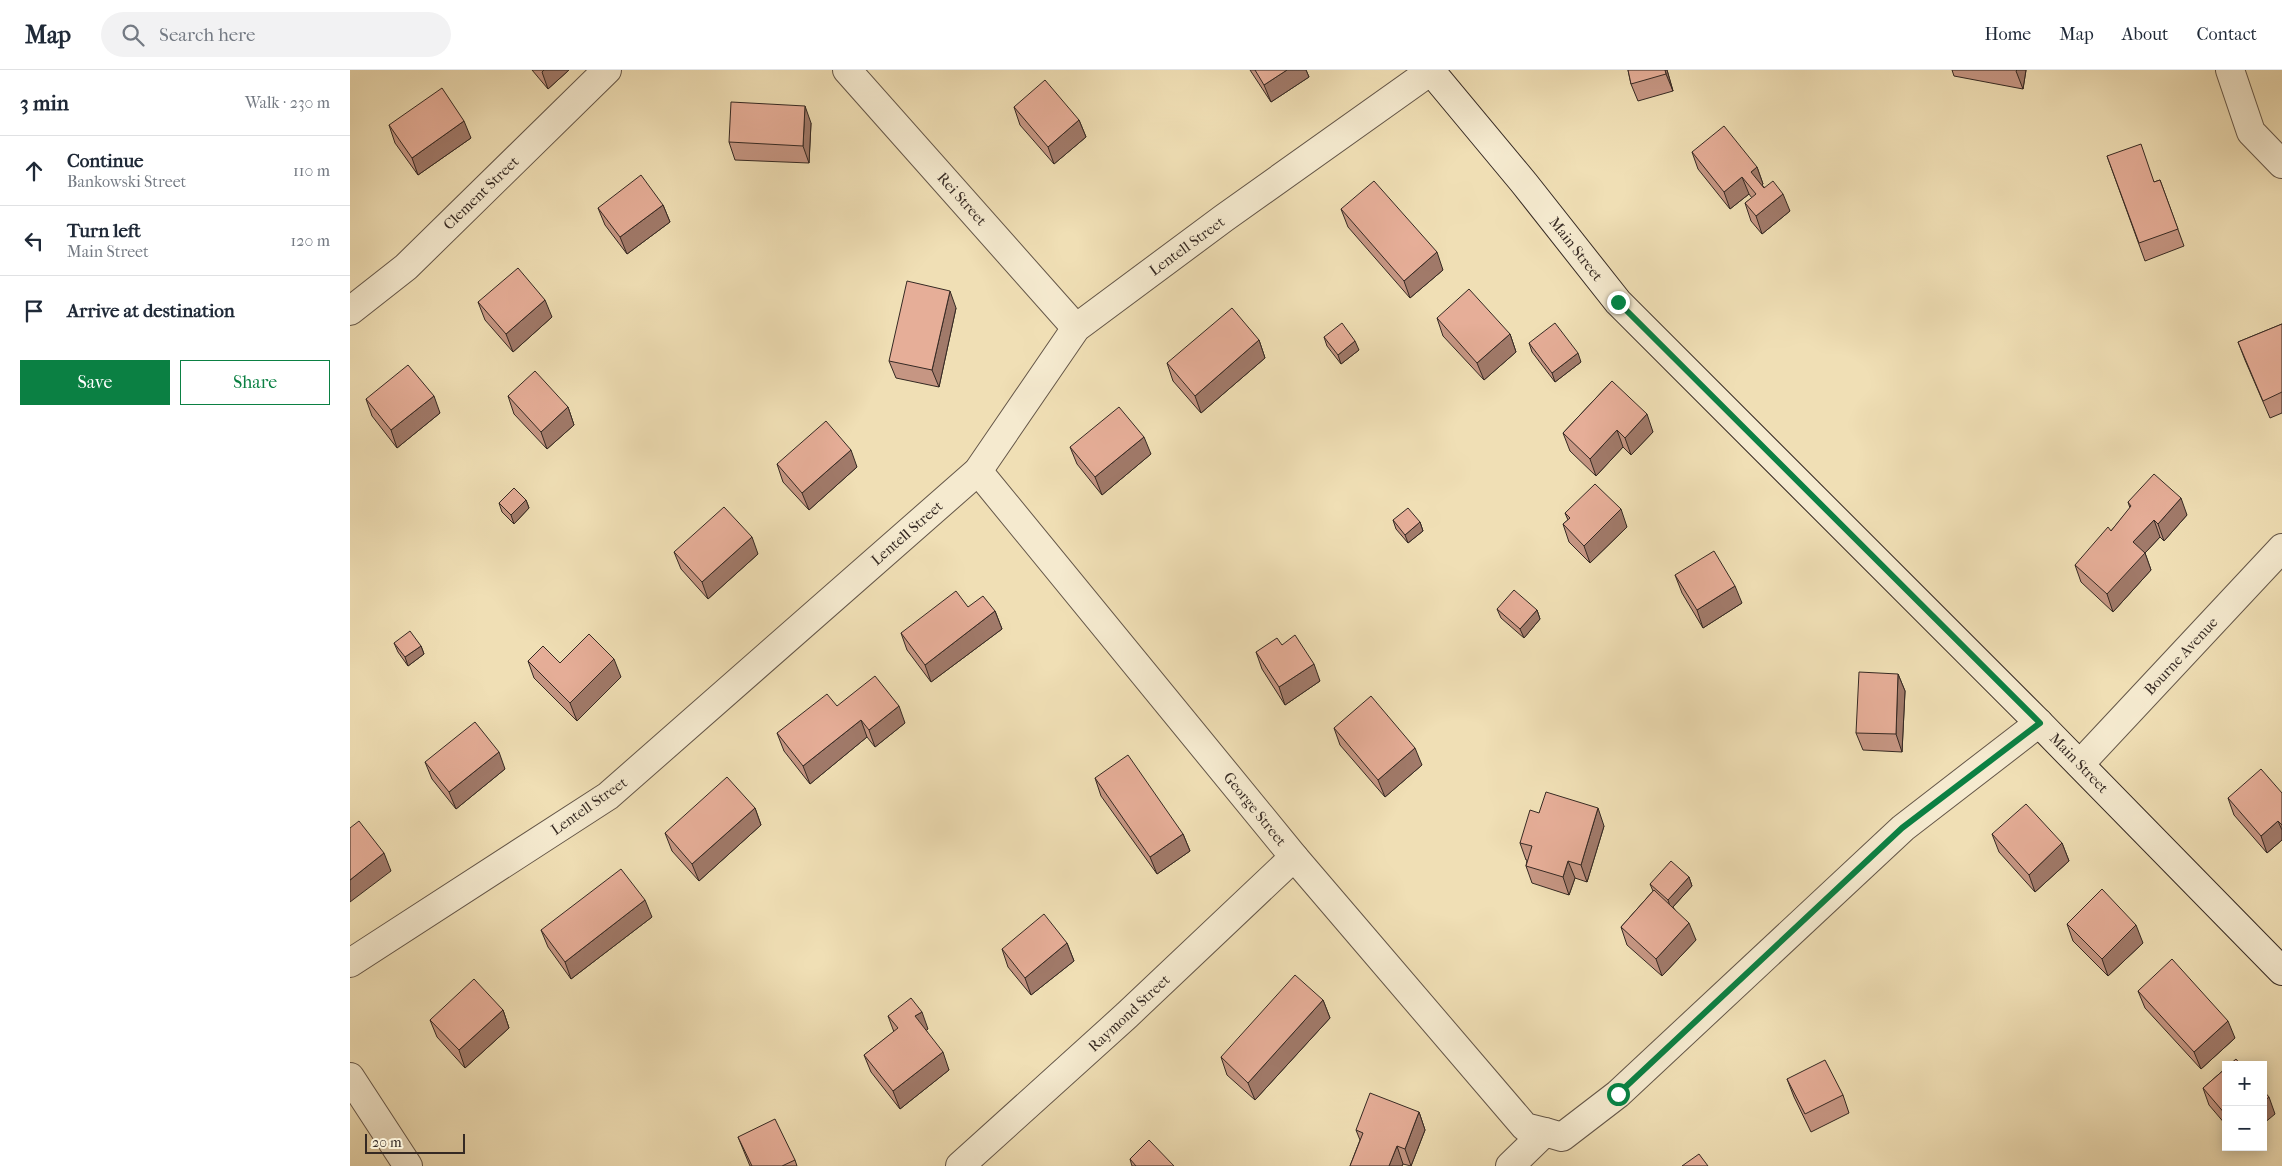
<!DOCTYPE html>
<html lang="en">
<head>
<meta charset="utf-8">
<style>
  :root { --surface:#fff; --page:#f2f2f3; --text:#1f2937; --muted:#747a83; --line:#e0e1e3; --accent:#0b8043 }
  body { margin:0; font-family:"IM FELL French Canon",serif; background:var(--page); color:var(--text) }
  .controls { position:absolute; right:15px; bottom:15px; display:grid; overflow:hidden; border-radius:0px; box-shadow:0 2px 12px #0003 }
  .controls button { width:45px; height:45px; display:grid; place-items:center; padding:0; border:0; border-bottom:1px solid var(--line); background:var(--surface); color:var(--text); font:25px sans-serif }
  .scale { position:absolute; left:15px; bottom:12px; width:100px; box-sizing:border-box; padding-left:5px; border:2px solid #352923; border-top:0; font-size:14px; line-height:18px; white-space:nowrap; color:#352923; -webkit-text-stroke:4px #f5eacf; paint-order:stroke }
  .stop { position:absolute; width:15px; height:15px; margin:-11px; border:4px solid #0b8043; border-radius:50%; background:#fff }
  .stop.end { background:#0b8043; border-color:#fff; box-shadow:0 1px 5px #0008 }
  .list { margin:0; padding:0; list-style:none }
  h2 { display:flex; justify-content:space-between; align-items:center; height:65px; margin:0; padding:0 20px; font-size:21px }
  h2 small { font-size:16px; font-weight:400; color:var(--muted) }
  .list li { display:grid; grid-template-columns:32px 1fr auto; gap:15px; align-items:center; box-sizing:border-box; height:70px; padding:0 20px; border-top:1px solid var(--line) }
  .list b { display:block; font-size:19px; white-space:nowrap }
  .list p { margin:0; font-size:16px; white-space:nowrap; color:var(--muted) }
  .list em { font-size:16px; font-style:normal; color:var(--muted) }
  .actions { display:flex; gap:10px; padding:15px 20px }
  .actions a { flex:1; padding:11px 0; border:1px solid var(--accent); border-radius:0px; text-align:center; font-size:18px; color:var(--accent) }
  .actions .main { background:var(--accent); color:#fff }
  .icon { flex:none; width:28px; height:28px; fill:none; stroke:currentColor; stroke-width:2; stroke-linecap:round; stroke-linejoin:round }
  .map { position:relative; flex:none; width:1932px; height:1096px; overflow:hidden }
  header { display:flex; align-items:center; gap:30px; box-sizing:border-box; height:70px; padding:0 25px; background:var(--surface); border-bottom:1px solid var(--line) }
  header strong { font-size:24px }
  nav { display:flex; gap:28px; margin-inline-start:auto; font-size:18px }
  .search { width:350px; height:45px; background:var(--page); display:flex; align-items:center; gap:12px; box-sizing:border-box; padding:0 18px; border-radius:28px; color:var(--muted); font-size:19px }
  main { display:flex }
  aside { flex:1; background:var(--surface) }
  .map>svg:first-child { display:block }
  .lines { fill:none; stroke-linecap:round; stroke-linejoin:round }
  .street-casing { stroke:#645648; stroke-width:30 }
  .secondary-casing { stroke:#352923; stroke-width:30 }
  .street { stroke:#f5eacf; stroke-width:28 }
  .secondary { stroke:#f5eacf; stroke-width:28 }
  .wall { fill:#c69683; stroke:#352923 }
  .shaded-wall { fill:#a17a6a; stroke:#352923 }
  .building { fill:#e6ae98; stroke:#352923 }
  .route { stroke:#0b8043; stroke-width:6 }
  .labels { text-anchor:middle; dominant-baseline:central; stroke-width:4.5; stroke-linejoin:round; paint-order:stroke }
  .street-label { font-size:15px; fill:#352923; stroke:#f5eacf }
</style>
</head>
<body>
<header>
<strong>Map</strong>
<div class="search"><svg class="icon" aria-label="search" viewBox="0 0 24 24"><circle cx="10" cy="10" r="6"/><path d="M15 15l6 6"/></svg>Search here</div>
<nav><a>Home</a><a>Map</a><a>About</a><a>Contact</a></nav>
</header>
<main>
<aside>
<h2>3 min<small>Walk · 230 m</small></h2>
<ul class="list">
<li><svg class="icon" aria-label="ahead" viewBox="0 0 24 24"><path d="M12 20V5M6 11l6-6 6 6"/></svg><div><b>Continue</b><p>Bankowski Street</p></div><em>110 m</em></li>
<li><svg class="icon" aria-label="left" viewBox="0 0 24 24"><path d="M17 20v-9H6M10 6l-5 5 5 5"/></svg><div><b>Turn left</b><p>Main Street</p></div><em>120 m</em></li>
<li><svg class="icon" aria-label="arrive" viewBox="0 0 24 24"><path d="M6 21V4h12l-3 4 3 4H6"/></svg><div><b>Arrive at destination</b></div></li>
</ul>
<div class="actions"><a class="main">Save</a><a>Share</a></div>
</aside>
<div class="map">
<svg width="1932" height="1096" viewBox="0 0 1932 1096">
  <rect width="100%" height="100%" fill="#f0dfb5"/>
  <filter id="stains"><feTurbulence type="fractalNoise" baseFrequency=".004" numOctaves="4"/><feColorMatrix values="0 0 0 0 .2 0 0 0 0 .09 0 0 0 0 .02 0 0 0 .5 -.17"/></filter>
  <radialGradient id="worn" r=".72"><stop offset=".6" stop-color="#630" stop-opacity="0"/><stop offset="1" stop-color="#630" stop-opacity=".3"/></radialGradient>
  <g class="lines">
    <defs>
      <g id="street">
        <path d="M497,0L726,258"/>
        <path d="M1880,0L1901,62L1932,94"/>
        <path d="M0,241L56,197L257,0"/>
        <path d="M628,401L944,787L1175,1057L1195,1062"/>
        <path d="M1730,694L1932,478"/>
        <path d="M0,893L258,726L628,401L726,258L874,148L1082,0"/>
        <path d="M0,1007L58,1096"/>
        <path d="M610,1096L777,945L944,787"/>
        <path d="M1160,1096L1195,1062L1212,1067L1268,1024L1553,758L1689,653"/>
      </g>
      <path id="secondary" d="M1080,0L1174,113L1268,232L1689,653L1932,901"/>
    </defs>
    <use href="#street" class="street-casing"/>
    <use href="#secondary" class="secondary-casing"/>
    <use href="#street" class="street"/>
    <use href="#secondary" class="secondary"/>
  </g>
  <g class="wall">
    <path d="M182,0H219L198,19Z"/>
    <path d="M900,0H956L959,7L921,32Z"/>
    <path d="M1278,0H1317L1323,21L1288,31L1281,14Z"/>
    <path d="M1602,0H1676L1673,19L1604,6Z"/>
    <path d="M664,37L729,50L736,67L704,94L670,55Z"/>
    <path d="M461,53L459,93L385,90L379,72Z"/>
    <path d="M39,55L121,68L68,105L45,73Z"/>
    <path d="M1342,82L1407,97L1413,114L1412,115L1440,141L1412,164L1401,151L1395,133L1402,128L1399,124L1380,139L1348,99Z"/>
    <path d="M1757,86L1804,112L1810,110L1834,176L1795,191Z"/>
    <path d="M313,135L320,152L277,184L255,155L248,138Z"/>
    <path d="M991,139L1093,200L1060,228L998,157Z"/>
    <path d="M128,232L202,247L163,282L135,250Z"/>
    <path d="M606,238L589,317L546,308L539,291Z"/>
    <path d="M1087,248L1160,264L1166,282L1134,310L1093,266Z"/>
    <path d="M1932,254V343L1920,348L1895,290L1888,272Z"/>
    <path d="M974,267L1009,280L991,294L977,276Z"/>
    <path d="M909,270L915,288L851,343L823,311L817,293Z"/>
    <path d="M1179,273L1231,292L1205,312L1182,282Z"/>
    <path d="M1262,311L1303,362L1281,385L1273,377L1246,406L1220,381L1213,363Z"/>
    <path d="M158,326L218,337L224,355L197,379L164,344Z"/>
    <path d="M16,329L90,343L47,378L22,346Z"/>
    <path d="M720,377L801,384L752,425L727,394Z"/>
    <path d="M427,394L507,397L459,440L433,412Z"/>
    <path d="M176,430L179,438L164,454L152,442L149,433Z"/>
    <path d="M1778,432L1837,445L1814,471L1810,467L1795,483L1801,500L1763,542L1731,512L1725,495L1761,461L1780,438Z"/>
    <path d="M1215,443L1277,457L1240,493L1219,472L1213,454L1218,450Z"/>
    <path d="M1043,450L1070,452L1073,461L1058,473L1046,459Z"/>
    <path d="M324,482L408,484L358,529L331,499Z"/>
    <path d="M1325,505L1392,533L1353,558L1332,523Z"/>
    <path d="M618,537L645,541L652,559L581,612L557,580L551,563Z"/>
    <path d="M1147,539L1187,540L1190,549L1174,568L1151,548Z"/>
    <path d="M44,573L71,576L74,584L58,596L48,582Z"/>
    <path d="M932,575L970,611L935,635L912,599L906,582Z"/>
    <path d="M178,591L210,593L271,607L227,651L184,608Z"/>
    <path d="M1548,604L1555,621L1552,682L1513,680L1506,663Z"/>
    <path d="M487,636L555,653L525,677L517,667L460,714L434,681L427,663Z"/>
    <path d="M984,658L1072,695L1035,727L990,675Z"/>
    <path d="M75,692L155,699L106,739L82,709Z"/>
    <path d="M745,708L833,764L840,781L807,804L751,726Z"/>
    <path d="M1932,723V770L1917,783L1884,745L1878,728Z"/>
    <path d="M405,738L411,755L349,811L322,781L315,763Z"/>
    <path d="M1189,743L1254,756L1237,812L1225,808L1219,825L1182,813L1176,796L1177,790H1176L1170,773Z"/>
    <path d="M1642,764L1712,773L1719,791L1685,822L1649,782Z"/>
    <path d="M1339,807L1342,816L1323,837L1346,870L1312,906L1277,875L1271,857L1303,821L1300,814Z"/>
    <path d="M302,847L221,909L198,877L191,860Z"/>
    <path d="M1717,854L1793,873L1758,906L1723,871Z"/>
    <path d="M717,873L724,891L681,925L658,897L652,879Z"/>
    <path d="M1788,921L1885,968L1851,999L1795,938Z"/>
    <path d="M973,930L980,948L905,1030L877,1005L871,987Z"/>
    <path d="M153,940L159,958L115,998L87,967L80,950Z"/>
    <path d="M538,946L578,959L576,960L599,1000L550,1039L521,1002L514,985L544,962Z"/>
    <path d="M1876,998V1055L1859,1035L1853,1018Z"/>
    <path d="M1437,1009L1493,1025L1499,1043L1461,1062L1444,1027Z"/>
    <path d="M1069,1042L1075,1060L1061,1096L1053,1094L1052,1096H1000L1010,1070L1006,1060Z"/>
    <path d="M388,1067L445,1090L447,1096H400L395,1084Z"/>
    <path d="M780,1089L824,1096H782Z"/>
  </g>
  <g class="shaded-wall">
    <path d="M194,0H219L198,19L192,2Z"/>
    <path d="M937,0H956L959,7L921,32L914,15Z"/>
    <path d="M1315,0H1317L1323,21L1316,4Z"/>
    <path d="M1667,0H1676L1673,19L1666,1Z"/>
    <path d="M455,36L461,53L459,93L453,76Z"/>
    <path d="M729,50L736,67L704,94L698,77Z"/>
    <path d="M114,51L121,68L68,105L62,88Z"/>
    <path d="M1407,97L1413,114L1408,119L1401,102Z"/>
    <path d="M1392,107L1399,124L1380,139L1374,122Z"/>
    <path d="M1433,124L1440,141L1412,164L1406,146Z"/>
    <path d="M313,135L320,152L277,184L270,167Z"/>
    <path d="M1087,182L1093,200L1060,228L1054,211Z"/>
    <path d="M600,221L606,238L589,317L582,300Z"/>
    <path d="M195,230L202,247L163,282L156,264Z"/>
    <path d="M1160,264L1166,282L1134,310L1127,293Z"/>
    <path d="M909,270L915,288L851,343L845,326Z"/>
    <path d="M1005,271L1009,280L991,294L988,285Z"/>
    <path d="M1228,283L1231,292L1205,312L1202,303Z"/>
    <path d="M84,326L90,343L47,378L41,360Z"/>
    <path d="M218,337L224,355L197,379L191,362Z"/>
    <path d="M1297,344L1303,362L1281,385L1275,368Z"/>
    <path d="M1267,360L1273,377L1246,406L1240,389Z"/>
    <path d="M794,367L801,384L752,425L745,407Z"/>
    <path d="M501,380L507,397L459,440L452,423Z"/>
    <path d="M1831,428L1837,445L1814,471L1808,454Z"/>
    <path d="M176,430L179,438L164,454L161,445Z"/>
    <path d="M1271,439L1277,457L1240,493L1234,476Z"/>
    <path d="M1804,450L1810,467L1795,483L1801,500L1763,542L1757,524L1783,472Z"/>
    <path d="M1070,452L1073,461L1058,473L1055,465Z"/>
    <path d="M402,467L408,484L358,529L352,512Z"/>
    <path d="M1385,516L1392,533L1353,558L1347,540Z"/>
    <path d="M1187,540L1190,549L1174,568L1170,559Z"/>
    <path d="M645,541L652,559L581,612L575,595Z"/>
    <path d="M71,576L74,584L58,596L55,587Z"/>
    <path d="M264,589L271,607L227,651L220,633Z"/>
    <path d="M964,594L970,611L935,635L929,617Z"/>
    <path d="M1548,604L1555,621L1552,682L1546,664Z"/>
    <path d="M549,636L555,653L525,677L519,660Z"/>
    <path d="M511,650L517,667L460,714L453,696Z"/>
    <path d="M1065,678L1072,695L1035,727L1028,710Z"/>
    <path d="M149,682L155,699L106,739L99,722Z"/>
    <path d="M405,738L411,755L349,811L342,794Z"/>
    <path d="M1248,738L1254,756L1237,812L1231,795Z"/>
    <path d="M1928,751L1932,760V770L1917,783L1911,766Z"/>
    <path d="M833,764L840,781L807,804L800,787Z"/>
    <path d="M1712,773L1719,791L1685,822L1679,805Z"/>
    <path d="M34,783L41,801L0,832V810Z"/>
    <path d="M1218,791L1225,808L1219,825L1213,807Z"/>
    <path d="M1339,807L1342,816L1321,839L1318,830Z"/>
    <path d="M295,830L302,847L221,909L215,892Z"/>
    <path d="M1339,853L1346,870L1312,906L1306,889Z"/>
    <path d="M1786,855L1793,873L1758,906L1752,889Z"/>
    <path d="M717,873L724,891L681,925L675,908Z"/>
    <path d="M973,930L980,948L905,1030L898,1013Z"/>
    <path d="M153,940L159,958L115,998L109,980Z"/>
    <path d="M572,942L578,959L572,964L565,946Z"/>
    <path d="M1878,951L1885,968L1851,999L1844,982Z"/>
    <path d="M593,982L599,1000L550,1039L543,1021Z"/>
    <path d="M1919,1027L1925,1044L1913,1054V1032Z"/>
    <path d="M1069,1042L1075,1060L1061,1096L1055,1079Z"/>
    <path d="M1047,1076L1053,1094L1052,1096H1039Z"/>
  </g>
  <g class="building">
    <path d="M905,0H937L914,15Z"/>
    <path d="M1278,0H1315L1316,4L1281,14Z"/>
    <path d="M695,10L729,50L698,77L664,37Z"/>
    <path d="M92,18L114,51L62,88L39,55Z"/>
    <path d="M381,32L455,36L453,76L379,72Z"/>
    <path d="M1374,56L1407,97L1401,102L1414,118L1423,111L1433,124L1406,146L1395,133L1406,124L1392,107L1374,122L1342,82Z"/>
    <path d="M1791,74L1804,112L1810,110L1828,159L1789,173L1757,86Z"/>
    <path d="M291,105L313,135L270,167L248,138Z"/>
    <path d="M1024,111L1087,182L1054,211L991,139Z"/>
    <path d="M168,198L195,230L156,264L128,232Z"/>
    <path d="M557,211L600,221L582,300L539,291Z"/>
    <path d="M1119,219L1160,264L1127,293L1087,248Z"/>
    <path d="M882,238L909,270L845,326L817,293Z"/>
    <path d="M992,253L1005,271L988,285L974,267Z"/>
    <path d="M1205,253L1228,283L1202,303L1179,273Z"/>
    <path d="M1932,254V322L1913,331L1888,272Z"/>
    <path d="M58,295L84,326L41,360L16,329Z"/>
    <path d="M185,301L218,337L191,362L158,326Z"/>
    <path d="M1262,311L1297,344L1275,368L1267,360L1240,389L1213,363Z"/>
    <path d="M769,337L794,367L745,407L720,377Z"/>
    <path d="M476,351L501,380L452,423L427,394Z"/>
    <path d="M1804,404L1831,428L1808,454L1804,450L1783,472L1795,483L1757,524L1725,495L1758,457L1761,461L1781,436L1778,432Z"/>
    <path d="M1245,414L1271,439L1234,476L1213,454L1220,448L1215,443Z"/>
    <path d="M164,418L176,430L161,445L149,433Z"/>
    <path d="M374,437L402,467L352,512L324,482Z"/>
    <path d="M1058,438L1070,452L1055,465L1043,450Z"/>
    <path d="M1364,481L1385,516L1347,540L1325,505Z"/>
    <path d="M1164,520L1187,540L1170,559L1147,539Z"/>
    <path d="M606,521L618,537L633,526L645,541L575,595L551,563Z"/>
    <path d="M60,561L71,576L55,587L44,573Z"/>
    <path d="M239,564L264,589L220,633L178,591L193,576L210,593Z"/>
    <path d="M945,565L964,594L929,617L906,582L927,568L932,575Z"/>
    <path d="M1509,602L1548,604L1546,664L1506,663Z"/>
    <path d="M525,606L549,636L519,660L511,650L453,696L427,663L477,624L487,636Z"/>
    <path d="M1021,626L1065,678L1028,710L984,658Z"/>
    <path d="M125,652L149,682L99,722L75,692Z"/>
    <path d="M778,685L833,764L800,787L745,708Z"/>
    <path d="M1911,699L1932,723V755L1928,751L1911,766L1878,728Z"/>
    <path d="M377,707L405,738L342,794L315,763Z"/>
    <path d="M1196,722L1248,738L1231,795L1218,791L1213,807L1176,796L1182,776L1170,773L1180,740L1189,743Z"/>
    <path d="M1676,734L1712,773L1679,805L1642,764Z"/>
    <path d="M9,751L34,783L0,810V758Z"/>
    <path d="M1321,791L1339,807L1318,830L1300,814Z"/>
    <path d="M271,799L295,830L215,892L191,860Z"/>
    <path d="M1752,819L1786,855L1752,889L1717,854Z"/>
    <path d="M1304,820L1339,853L1306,889L1271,857Z"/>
    <path d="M694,844L717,873L675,908L652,879Z"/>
    <path d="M1822,889L1878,951L1844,982L1788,921Z"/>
    <path d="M945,905L973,930L898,1013L871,987Z"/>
    <path d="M124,909L153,940L109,980L80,950Z"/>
    <path d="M561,928L572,942L565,946L593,982L543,1021L514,985L548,958L538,946Z"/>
    <path d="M1886,989L1891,995H1879Z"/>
    <path d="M1475,990L1493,1025L1455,1044L1437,1009Z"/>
    <path d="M1876,998V1045L1853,1018Z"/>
    <path d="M1913,1020L1919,1027L1913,1032Z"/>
    <path d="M1020,1023L1069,1042L1055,1079L1047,1076L1039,1096H1000L1013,1063L1006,1060Z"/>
    <path d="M425,1049L445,1090L432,1096H402L388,1067Z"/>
    <path d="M799,1070L824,1096H786L780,1089Z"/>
    <path d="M1349,1084L1358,1096H1332Z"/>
  </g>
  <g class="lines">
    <path class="route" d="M1268,1024L1552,758L1690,653L1268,232"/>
  </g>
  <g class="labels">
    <g class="street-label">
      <text transform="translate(131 123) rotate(-44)">Clement Street</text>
      <text transform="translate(612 129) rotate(48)">Rei Street</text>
      <text transform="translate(837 176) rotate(-36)">Lentell Street</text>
      <text transform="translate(1226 179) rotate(52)">Main Street</text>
      <text transform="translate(557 463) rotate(-41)">Lentell Street</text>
      <text transform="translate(1831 586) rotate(-47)">Bourne Avenue</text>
      <text transform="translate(1729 693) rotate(46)">Main Street</text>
      <text transform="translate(239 736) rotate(-35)">Lentell Street</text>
      <text transform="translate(905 739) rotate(51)">George Street</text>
      <text transform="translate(779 943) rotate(-43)">Raymond Street</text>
    </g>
  </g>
  <rect width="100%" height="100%" filter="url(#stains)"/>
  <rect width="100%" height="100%" fill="url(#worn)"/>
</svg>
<div class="controls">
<button>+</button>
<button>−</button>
</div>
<div class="scale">20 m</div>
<div class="stop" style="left:1268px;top:1024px"></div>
<div class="stop end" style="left:1268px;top:232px"></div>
</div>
</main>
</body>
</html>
